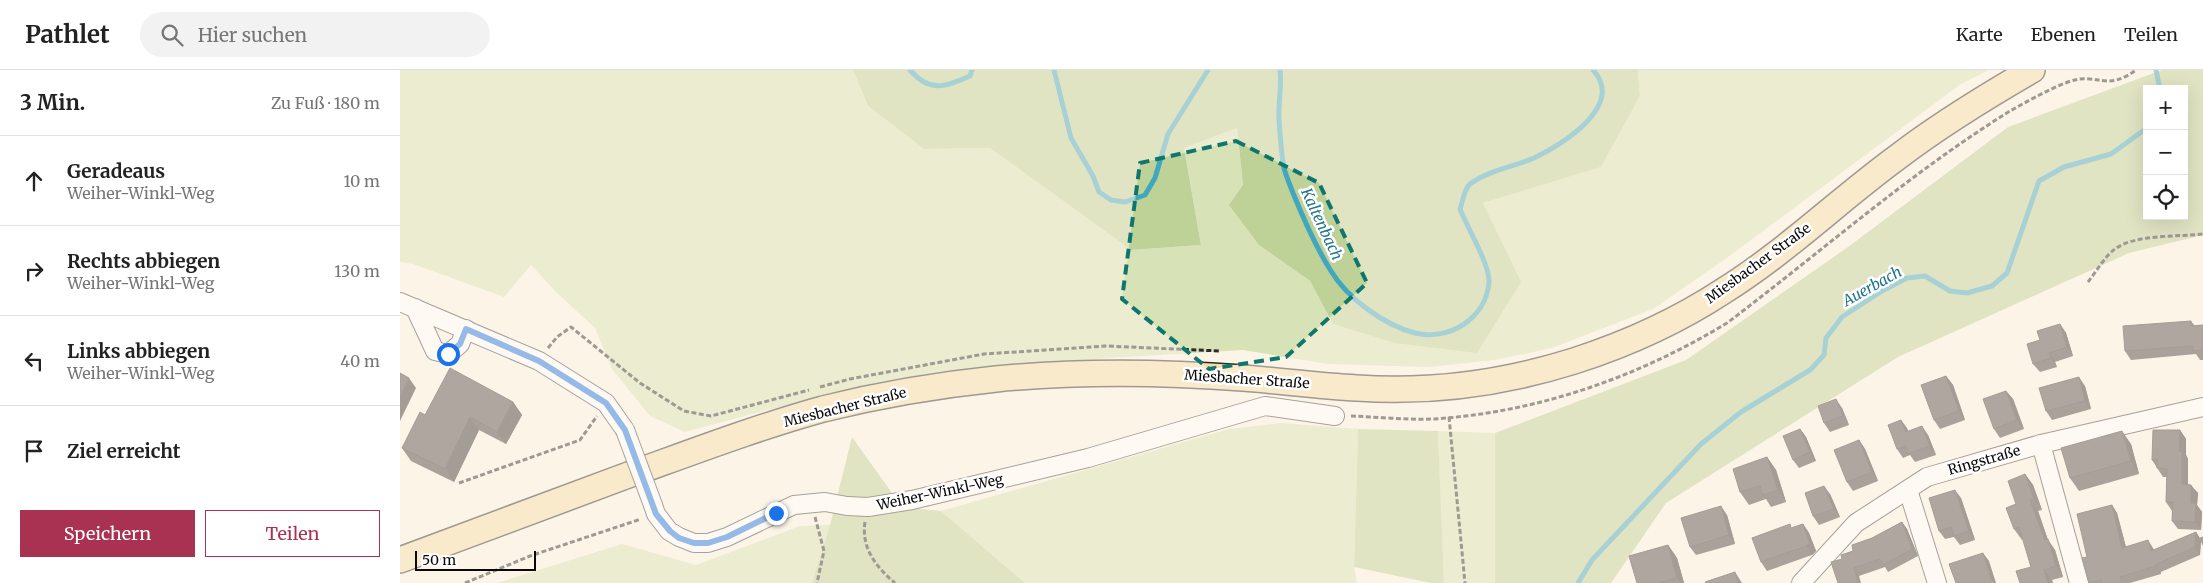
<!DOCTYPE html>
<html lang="de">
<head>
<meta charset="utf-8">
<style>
  :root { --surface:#fff; --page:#f2f2f2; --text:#222; --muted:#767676; --line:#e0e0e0; --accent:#a93151 }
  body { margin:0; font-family:Merriweather,serif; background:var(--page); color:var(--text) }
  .controls { position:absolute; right:15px; top:15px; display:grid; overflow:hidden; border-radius:0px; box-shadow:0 5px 20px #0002 }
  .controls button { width:45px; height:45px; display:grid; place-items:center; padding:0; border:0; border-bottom:1px solid var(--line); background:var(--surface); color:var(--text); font:25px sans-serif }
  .scale { position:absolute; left:15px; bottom:12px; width:121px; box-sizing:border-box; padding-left:5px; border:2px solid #090909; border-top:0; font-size:14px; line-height:18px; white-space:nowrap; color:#090909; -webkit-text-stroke:4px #fff; paint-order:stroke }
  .stop { position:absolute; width:15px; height:15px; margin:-11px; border:4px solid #1a73e8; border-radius:50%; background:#fff }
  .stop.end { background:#1a73e8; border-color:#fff; box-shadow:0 1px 5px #0008 }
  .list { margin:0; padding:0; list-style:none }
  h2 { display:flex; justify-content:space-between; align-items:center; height:65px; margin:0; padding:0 20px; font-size:21px }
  h2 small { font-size:16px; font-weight:400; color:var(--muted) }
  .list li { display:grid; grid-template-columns:32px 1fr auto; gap:15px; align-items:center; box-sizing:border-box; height:90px; padding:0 20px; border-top:1px solid var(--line) }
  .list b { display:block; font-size:19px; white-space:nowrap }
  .list p { margin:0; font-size:16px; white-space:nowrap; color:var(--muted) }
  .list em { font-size:16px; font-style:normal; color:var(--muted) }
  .actions { display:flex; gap:10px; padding:15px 20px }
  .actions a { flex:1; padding:11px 0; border:1px solid var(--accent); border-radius:0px; text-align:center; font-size:18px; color:var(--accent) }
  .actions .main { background:var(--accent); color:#fff }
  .icon { flex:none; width:28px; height:28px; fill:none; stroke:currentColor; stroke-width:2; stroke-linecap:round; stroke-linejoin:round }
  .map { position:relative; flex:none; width:1803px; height:513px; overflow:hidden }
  header { display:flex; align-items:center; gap:30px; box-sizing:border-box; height:70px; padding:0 25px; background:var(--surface); border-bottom:1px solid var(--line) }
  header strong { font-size:24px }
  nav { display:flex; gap:28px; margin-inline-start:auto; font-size:18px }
  .search { width:350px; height:45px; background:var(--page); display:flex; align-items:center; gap:12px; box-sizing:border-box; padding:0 18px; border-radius:28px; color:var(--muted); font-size:19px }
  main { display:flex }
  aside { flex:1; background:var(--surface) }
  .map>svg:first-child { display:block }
  .green { fill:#d7e2b6 }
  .forest { fill:#bed197; fill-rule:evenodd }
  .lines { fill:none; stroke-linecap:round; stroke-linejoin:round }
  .stream { stroke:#41a7be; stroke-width:5 }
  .street-casing { stroke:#3c3c3c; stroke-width:20 }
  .secondary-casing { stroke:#2b2b2b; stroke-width:28 }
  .path { stroke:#2b2b2b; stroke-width:3; stroke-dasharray:5 2.5; stroke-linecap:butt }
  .street { stroke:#fff; stroke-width:18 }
  .secondary { stroke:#f6ddaa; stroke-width:25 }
  .street-bridge-casing { stroke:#3c3c3c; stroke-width:20; stroke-linecap:butt }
  .street-bridge { stroke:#fff; stroke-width:18 }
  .wall { fill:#463f3d }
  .shaded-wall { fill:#393332 }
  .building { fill:#514947; stroke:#393332 }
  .route { stroke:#1a73e8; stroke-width:6 }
  .marked { fill:none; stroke:#0f766e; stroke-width:4; stroke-dasharray:10 6; stroke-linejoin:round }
  .labels { text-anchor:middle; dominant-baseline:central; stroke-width:5; stroke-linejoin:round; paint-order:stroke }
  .street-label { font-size:14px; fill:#090909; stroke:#fff }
  .water-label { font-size:15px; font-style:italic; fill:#21758c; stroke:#fff }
</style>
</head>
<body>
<header>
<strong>Pathlet</strong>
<div class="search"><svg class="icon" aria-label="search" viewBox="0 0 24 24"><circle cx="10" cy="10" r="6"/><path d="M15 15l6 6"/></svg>Hier suchen</div>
<nav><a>Karte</a><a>Ebenen</a><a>Teilen</a></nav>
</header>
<main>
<aside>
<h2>3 Min.<small>Zu Fuß · 180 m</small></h2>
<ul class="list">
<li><svg class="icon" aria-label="ahead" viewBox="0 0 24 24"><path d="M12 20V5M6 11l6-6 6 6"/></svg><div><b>Geradeaus</b><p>Weiher-Winkl-Weg</p></div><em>10 m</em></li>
<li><svg class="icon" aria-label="right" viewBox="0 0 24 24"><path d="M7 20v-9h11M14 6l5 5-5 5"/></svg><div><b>Rechts abbiegen</b><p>Weiher-Winkl-Weg</p></div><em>130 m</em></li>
<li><svg class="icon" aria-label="left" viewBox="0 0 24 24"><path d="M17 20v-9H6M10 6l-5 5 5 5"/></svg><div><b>Links abbiegen</b><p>Weiher-Winkl-Weg</p></div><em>40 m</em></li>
<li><svg class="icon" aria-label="arrive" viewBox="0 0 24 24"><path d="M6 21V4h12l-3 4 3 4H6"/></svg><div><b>Ziel erreicht</b></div></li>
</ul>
<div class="actions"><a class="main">Speichern</a><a>Teilen</a></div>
</aside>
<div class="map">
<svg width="1803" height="513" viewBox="0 0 1803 513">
  <rect width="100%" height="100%" fill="#fdf4e8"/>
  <g class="green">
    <path d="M0,0H453L468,36L524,79L590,78L731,180L801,175L784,78L837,58L843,115L859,175L910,211L933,254L1120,212L1083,133L1201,97L1240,26L1238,0H1589L1561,14L1324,190L1253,239L1152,278L1095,290L1029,297L927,294L843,280L710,288L569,300L428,324L285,362L250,346L212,299L195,258L157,223L131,195L104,227L13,194L0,192Z"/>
    <path d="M881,353L958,359L954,497L957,513H625L541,441L829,359Z"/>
    <path d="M1038,361L1095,363V513H1044Z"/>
    <path d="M430,455L412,513H97L222,474L296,495L400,456Z"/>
  </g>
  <g class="forest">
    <path d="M453,0H1238L1240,26L1201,97L1083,133L1121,212L1077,283L995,273L933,254L910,211L859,175L829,135L843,115L837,58L784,78L801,175L731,180L590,78L524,79L468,36Z"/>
    <path d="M1762,0H1803V165L1729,183L1498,287L1266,433L1211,513H1095V363L1286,290L1448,177L1608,57ZM1747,19H1784V146H1747Z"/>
    <path d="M958,359L1038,361L1044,513H1031L954,497Z"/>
    <path d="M452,367L502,437L541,441L625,513H412L430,455Z"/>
  </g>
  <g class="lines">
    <g class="stream">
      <path d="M510,0C530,23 545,17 570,6L572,0"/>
      <path d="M654,0L671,68L693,106L699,122L711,130L725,132L745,125L755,108L768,64L808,0"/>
      <path d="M880,0C882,16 878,33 879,49C880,65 881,82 884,98C886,106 890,115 893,123C904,150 915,176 931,201C947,228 984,255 1015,263C1049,271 1086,249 1089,212C1090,195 1067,157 1060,139C1063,131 1064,119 1070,114C1089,100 1113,97 1134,88C1162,75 1226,35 1193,0"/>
      <path d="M1756,0L1760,19"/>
      <path d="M1178,513L1192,490L1301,374L1341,342L1410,300L1424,285L1426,268L1442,247L1482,221L1507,208L1525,206L1550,221L1567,223L1592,216L1607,203L1639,111L1664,97L1711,84L1747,58"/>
    </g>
    <defs>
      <g id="street">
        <path d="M0,232L139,291L206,333L225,360"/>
        <path d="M15,238L35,281L48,284L60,274L66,259"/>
        <path d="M1641,374L1679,513"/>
        <path d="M1508,420L1537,513"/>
        <path d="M253,435L256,444L269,461L279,467L294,473H308L327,467L394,435L425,432L447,436L468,437L512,430L688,388L865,336L935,346"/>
        <path d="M1401,513L1456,453L1527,407L1641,374L1803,337"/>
      </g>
      <path id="secondary" d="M0,490C77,461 154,432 231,404C295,381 358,357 423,339C479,325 538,315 596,309C678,301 761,302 843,308C881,311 919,316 957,318C1030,323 1104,313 1174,291C1227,274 1278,251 1325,220C1387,181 1440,129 1499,86C1541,54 1587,26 1632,0"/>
    </defs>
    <use href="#street" class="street-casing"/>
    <use href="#secondary" class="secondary-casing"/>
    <g class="path">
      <path d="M1688,212C1696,202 1705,186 1715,179C1735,164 1778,167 1803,164"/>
      <path d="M148,278L157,267L171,257L240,313L284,341L311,346L409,320"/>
      <path d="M420,317L450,309L584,284L707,276L820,281"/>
      <path d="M951,346C978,347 1007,350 1034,349C1139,342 1238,307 1327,253C1421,182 1510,103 1610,41C1628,31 1649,19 1668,12C1697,1 1705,23 1736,0"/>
      <path d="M1049,347L1065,513"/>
      <path d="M59,413L180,370L197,346"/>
      <path d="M415,447L424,481L417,513"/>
      <path d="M465,452C461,478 476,497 495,513"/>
      <path d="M65,513L130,486L241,449"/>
    </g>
    <use href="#street" class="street"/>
    <use href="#secondary" class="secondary"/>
    <defs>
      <path id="street-bridge" d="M225,360L253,435"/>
    </defs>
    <use href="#street-bridge" class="street-bridge-casing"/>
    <use href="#street-bridge" class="street-bridge"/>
  </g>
  <g class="wall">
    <path d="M1791,251L1795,256L1803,255V290H1800L1796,284L1731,290L1725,281Z"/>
    <path d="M1660,254L1666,263L1673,286L1655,292L1657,297L1640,302L1633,294L1640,270Z"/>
    <path d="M1546,306L1553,315L1565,350L1540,359L1534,350Z"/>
    <path d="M1685,316L1691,339L1652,350L1646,341Z"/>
    <path d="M1606,321L1613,329L1624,359L1600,368L1594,359Z"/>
    <path d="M113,332L122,345L106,374L79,360L54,412L11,391L2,378L25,345Z"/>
    <path d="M1442,338L1449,355L1430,362L1424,353Z"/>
    <path d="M1501,350L1508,361L1528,365L1536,385L1515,392L1510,385L1503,388L1497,379Z"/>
    <path d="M1400,359L1406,367L1416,391L1399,398L1393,390Z"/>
    <path d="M1780,360L1786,369V385L1788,389V415L1798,423L1797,435L1802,442L1801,460L1778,459L1772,451V441L1766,432L1767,407H1763L1752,390Z"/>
    <path d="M1459,370L1465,379L1478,411L1453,421L1447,412Z"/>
    <path d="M1731,374L1739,404L1679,421L1670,408Z"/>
    <path d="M1367,387L1376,400L1386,432L1371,437L1366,429L1349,435L1340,422Z"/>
    <path d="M1625,404L1633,415L1642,440L1638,441L1648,470L1655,480L1663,507L1652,510L1653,513H1620L1631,497L1623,469L1622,470L1614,459L1616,434Z"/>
    <path d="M1430,424L1440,447L1419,455L1413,446Z"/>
    <path d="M1561,428L1575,470L1560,475L1554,467L1545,469L1539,461Z"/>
    <path d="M1712,435L1717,443L1726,477L1753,478L1754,480L1796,462L1801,470L1800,485L1761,502V504L1730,513H1689L1687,487Z"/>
    <path d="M1327,445L1335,474L1296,485L1290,477Z"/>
    <path d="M1502,452L1507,459L1518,486L1488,502L1485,497L1459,506L1442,489L1472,468Z"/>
    <path d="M1403,454L1409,463L1416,481L1412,485L1367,501L1361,492L1392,458Z"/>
    <path d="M1268,475L1277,488L1284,513H1237Z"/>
  </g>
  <g class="shaded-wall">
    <path d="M1660,254L1666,263L1673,286L1667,277Z"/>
    <path d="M1649,283L1655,292L1657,297L1651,288Z"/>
    <path d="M1546,306L1553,315L1565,350L1559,341Z"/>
    <path d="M1679,307L1685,316L1691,339L1685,331Z"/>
    <path d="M9,308L16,318L0,351V326Z"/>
    <path d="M1606,321L1613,329L1624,359L1617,350Z"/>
    <path d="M1436,329L1442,338L1449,355L1443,346Z"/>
    <path d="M113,332L122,345L106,374L97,362Z"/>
    <path d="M70,347L79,360L54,412L45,399Z"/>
    <path d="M1501,350L1507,358L1512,370L1506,362Z"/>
    <path d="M1522,356L1528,365L1536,385L1530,376Z"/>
    <path d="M1400,359L1406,367L1416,391L1410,382Z"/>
    <path d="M1780,360L1786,369V385L1788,389V423L1782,414L1779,381Z"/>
    <path d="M1722,361L1731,374L1739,404L1731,391Z"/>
    <path d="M1459,370L1465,379L1478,411L1472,402Z"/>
    <path d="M1367,387L1376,400L1386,432L1378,420Z"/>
    <path d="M1625,404L1633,415L1642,440L1634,429Z"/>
    <path d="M1791,415L1798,423L1797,435L1802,442L1801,460L1795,452L1791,433Z"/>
    <path d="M1424,416L1430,424L1440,447L1434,439Z"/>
    <path d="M1555,420L1561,428L1575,470L1569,461Z"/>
    <path d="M1630,430L1638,441L1648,470L1655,480L1663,507L1656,496L1645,470Z"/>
    <path d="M1712,435L1717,443L1728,485L1722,478Z"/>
    <path d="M1321,436L1327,445L1335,474L1329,465Z"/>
    <path d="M1502,452L1507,459L1518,486L1512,479Z"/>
    <path d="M1403,454L1409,463L1416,481L1412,485L1406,476Z"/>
    <path d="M1796,462L1801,470L1800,485L1795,477Z"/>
    <path d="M1748,470L1753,478L1757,489L1751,481Z"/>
    <path d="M1268,475L1277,488L1284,513H1281L1277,508Z"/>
    <path d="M1583,483L1589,491L1596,513H1593L1592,512Z"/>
    <path d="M1454,498L1459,506L1461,513H1458Z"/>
    <path d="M1644,500L1652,510L1653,513H1648Z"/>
    <path d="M1335,502L1342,513H1338Z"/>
  </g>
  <g class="building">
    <path d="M1791,251V256L1803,255V280L1793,281V276L1725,281L1723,256Z"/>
    <path d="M1660,254L1667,277L1649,283L1651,288L1633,294L1627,274L1640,270L1637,261Z"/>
    <path d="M50,298L113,332L97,362L70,347L45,399L2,378L20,342L25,345Z"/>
    <path d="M0,303L9,308L0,326Z"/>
    <path d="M1546,306L1559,341L1534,350L1521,315Z"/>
    <path d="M1679,307L1685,331L1646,341L1639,318Z"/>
    <path d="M1606,321L1617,350L1594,359L1583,329Z"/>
    <path d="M1436,329L1443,346L1424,353L1418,336Z"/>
    <path d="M1501,350L1506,362L1522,356L1530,376L1508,384L1506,376L1497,379L1488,355Z"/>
    <path d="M1400,359L1410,382L1393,390L1383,366Z"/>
    <path d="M1753,360H1780L1779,381H1782V414L1791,415V433H1796L1795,452L1772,451L1773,432H1766L1767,399L1757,398V389L1752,390Z"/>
    <path d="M1722,361L1731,391L1670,408L1661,378Z"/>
    <path d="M1459,370L1472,402L1447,412L1434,380Z"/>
    <path d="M1367,387L1378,420L1363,425L1360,416L1340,422L1333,399Z"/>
    <path d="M1625,404L1634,429L1630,430L1645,470L1648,469L1656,496L1644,500L1648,513H1620L1616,501L1631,497L1619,457L1614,459L1606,438L1616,434L1608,411Z"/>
    <path d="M1424,416L1434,439L1413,446L1405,423Z"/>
    <path d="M1555,420L1569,461L1554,466L1551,457L1539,461L1529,428Z"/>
    <path d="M1712,435L1722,478L1748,470L1751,481L1796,462L1795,477L1755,495L1756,496L1720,507L1722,513H1702L1701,510L1689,513L1682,488L1687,487L1677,444Z"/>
    <path d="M1321,436L1329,465L1290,477L1281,448Z"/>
    <path d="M1502,452L1512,479L1483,495L1480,489L1454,498L1458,513H1438L1431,492L1442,489L1441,485L1453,481L1452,475L1472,468Z"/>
    <path d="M1390,454L1391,458L1403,454L1410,473L1406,476L1361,492L1352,468Z"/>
    <path d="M1803,467V475L1800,468Z"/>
    <path d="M1268,475L1277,508L1258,513H1237L1229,486Z"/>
    <path d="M1583,483L1592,512L1588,513H1556L1549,494Z"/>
    <path d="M1335,502L1338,513H1306L1305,512Z"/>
  </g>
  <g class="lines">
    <path class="route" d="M48,284L60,274L66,259L139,291L206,333L225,360L256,444L270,461L279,468L294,473H308L327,467L376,443"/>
  </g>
  <path d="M0 0H1803V513H0ZM836,71L919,113L967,213L886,287L809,299L722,229L740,93Z" fill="#fdf4e8" fill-opacity=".55" fill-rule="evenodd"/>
  <path class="marked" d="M836,71L919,113L967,213L886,287L809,299L722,229L740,93Z"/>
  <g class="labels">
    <g class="street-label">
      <text transform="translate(1358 193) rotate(-36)">Miesbacher Straße</text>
      <text transform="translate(847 309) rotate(4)">Miesbacher Straße</text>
      <text transform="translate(445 337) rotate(-14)">Miesbacher Straße</text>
      <text transform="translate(1584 390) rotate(-16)">Ringstraße</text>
      <text transform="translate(540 422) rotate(-12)">Weiher-Winkl-Weg</text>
    </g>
    <g class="water-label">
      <text transform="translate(922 154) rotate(65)">Kaltenbach</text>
      <text transform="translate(1472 216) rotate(-29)">Auerbach</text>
    </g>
  </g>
</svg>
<div class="controls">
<button>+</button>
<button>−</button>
<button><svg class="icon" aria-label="locate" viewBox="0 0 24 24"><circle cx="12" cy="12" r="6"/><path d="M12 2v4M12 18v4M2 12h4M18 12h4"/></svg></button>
</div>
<div class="scale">50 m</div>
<div class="stop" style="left:48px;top:284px"></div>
<div class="stop end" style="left:376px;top:443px"></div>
</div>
</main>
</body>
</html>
